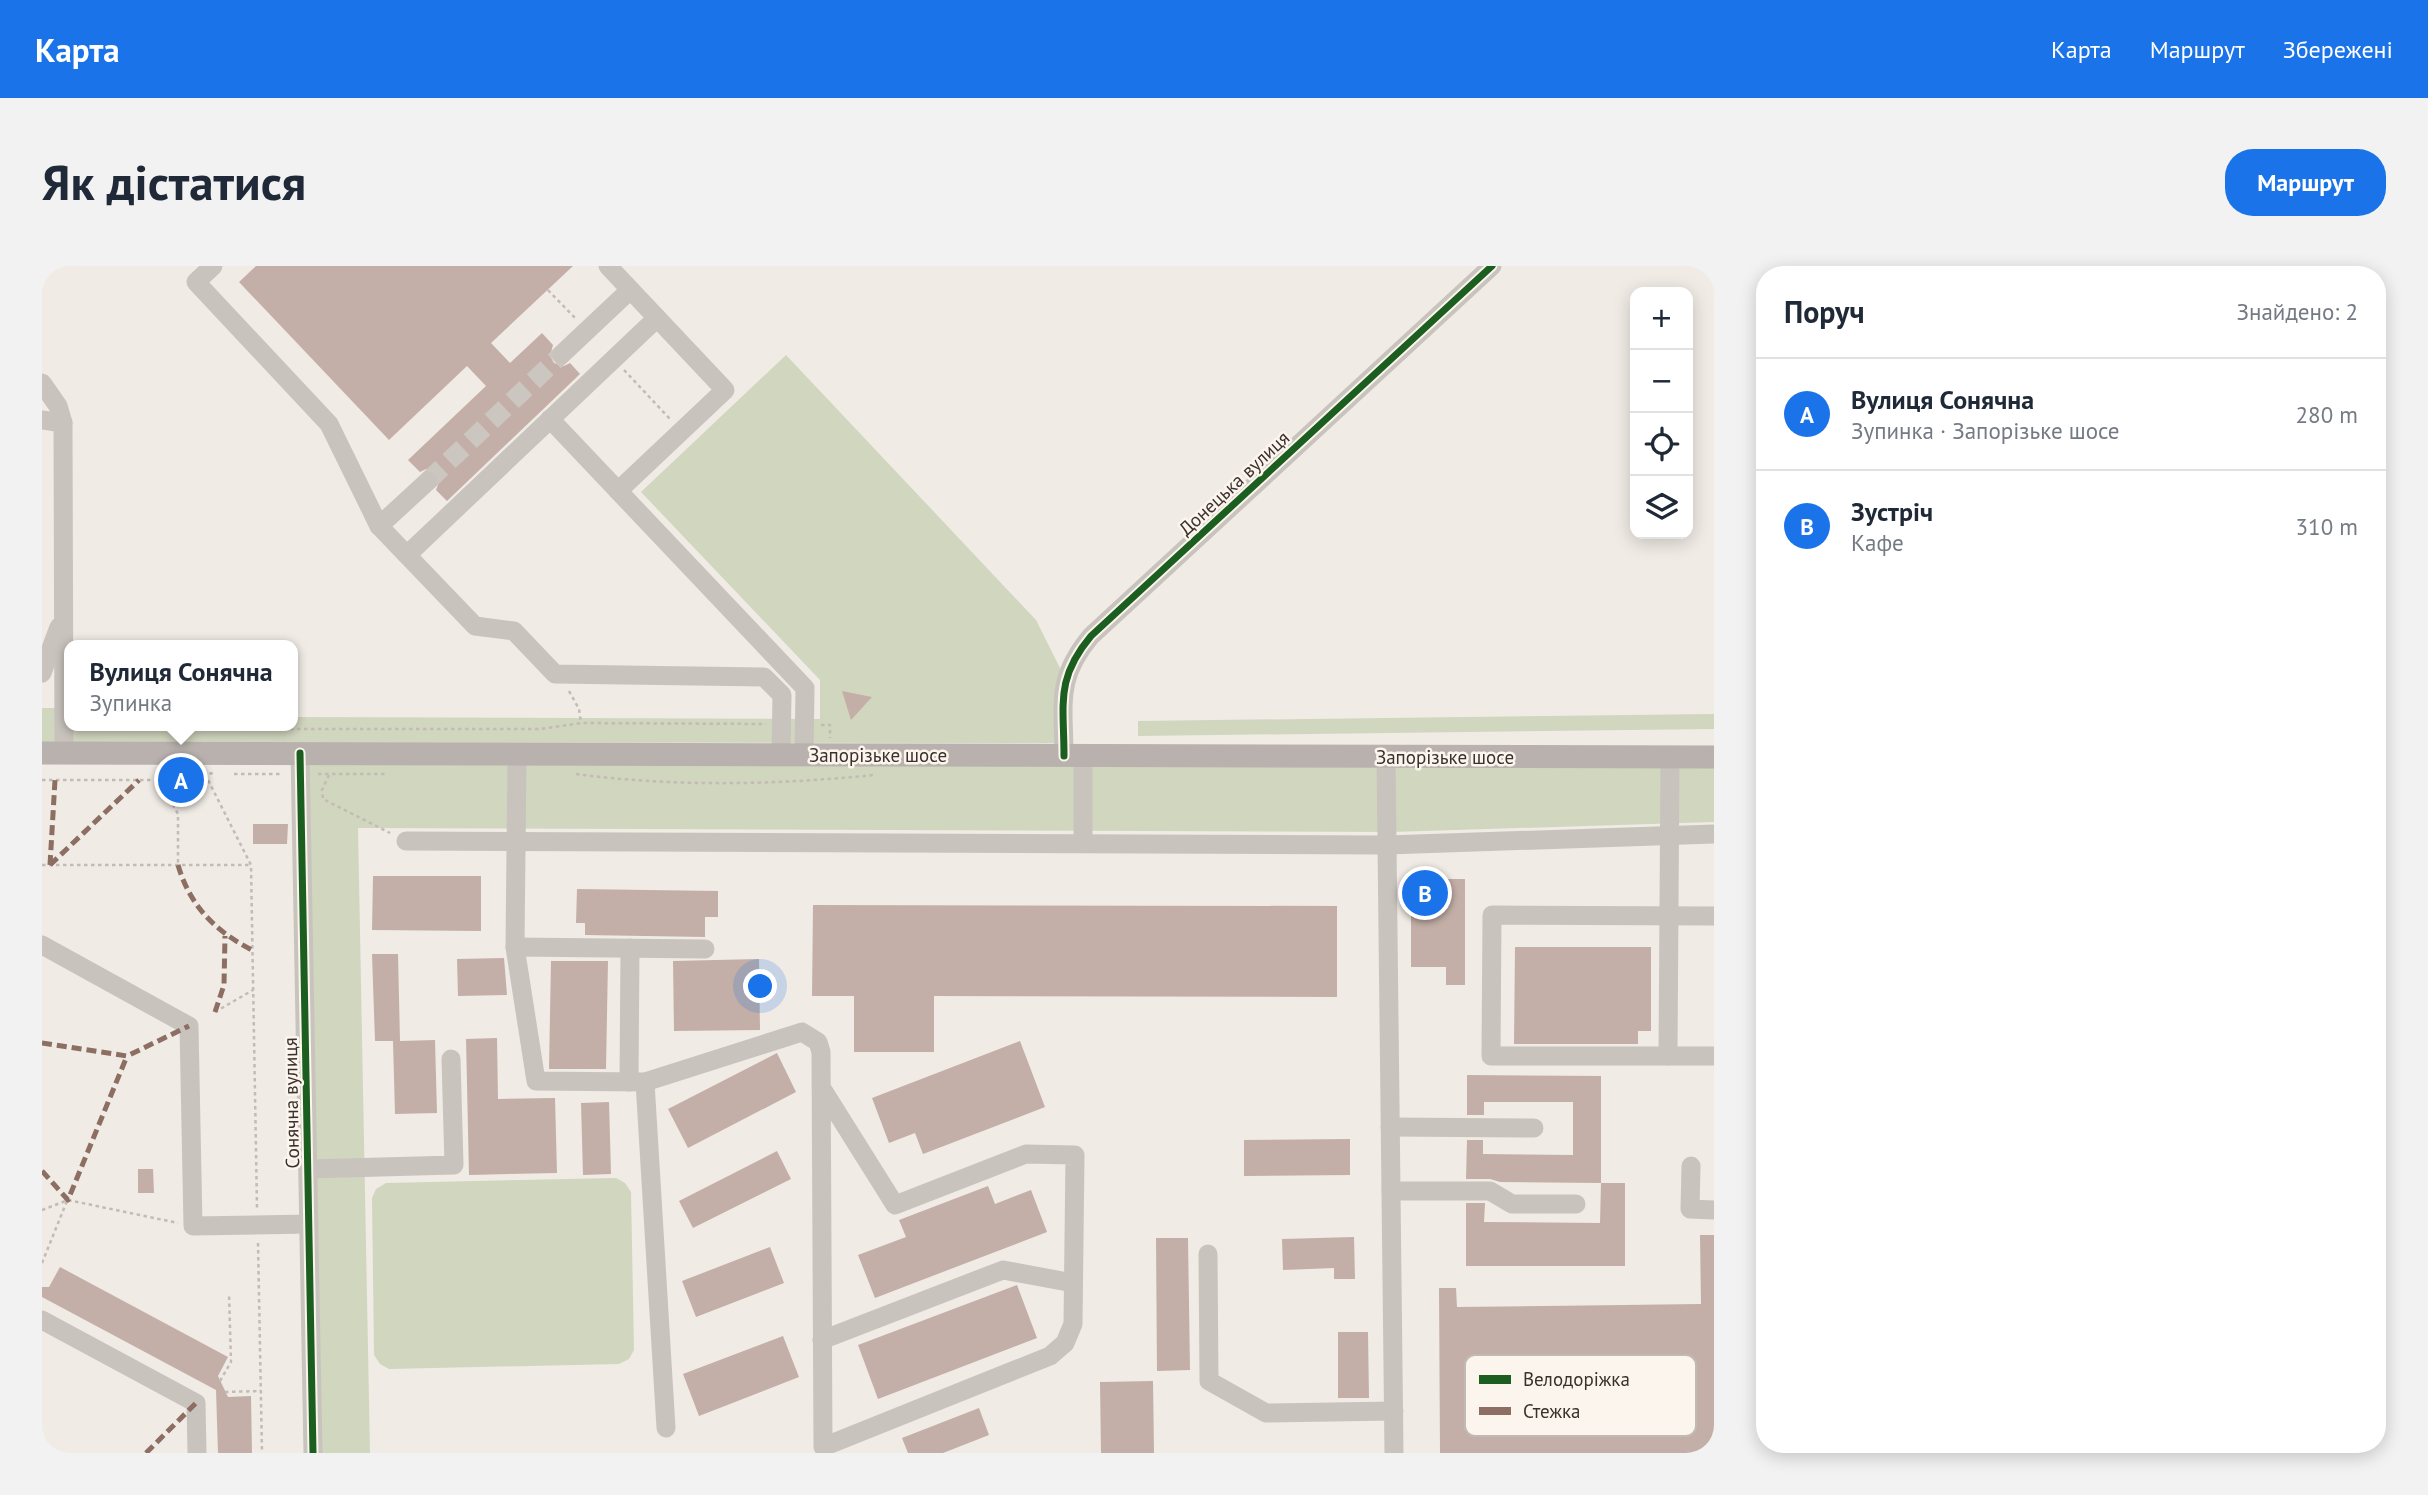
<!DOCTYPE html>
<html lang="uk">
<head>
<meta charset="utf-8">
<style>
  :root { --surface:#fff; --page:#f2f2f3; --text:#1f2937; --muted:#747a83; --line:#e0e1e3; --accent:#1a73e8 }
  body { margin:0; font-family:"PT Sans",sans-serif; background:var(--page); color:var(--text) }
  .controls { position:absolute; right:21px; top:21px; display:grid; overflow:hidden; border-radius:14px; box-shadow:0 4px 18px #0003 }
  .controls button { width:63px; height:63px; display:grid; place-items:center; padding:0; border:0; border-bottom:2px solid var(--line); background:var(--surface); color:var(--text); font:35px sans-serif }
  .you { position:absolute; left:719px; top:721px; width:24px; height:24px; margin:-18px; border:5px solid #fff; border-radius:50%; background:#1a73e8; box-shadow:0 0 0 10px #1a73e833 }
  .badge { display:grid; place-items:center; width:46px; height:46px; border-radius:50%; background:var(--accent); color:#fff; font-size:23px; font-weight:700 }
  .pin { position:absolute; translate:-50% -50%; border:4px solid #fff; box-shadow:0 2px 7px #0006 }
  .popup { position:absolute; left:22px; top:374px; width:234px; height:91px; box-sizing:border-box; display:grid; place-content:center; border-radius:14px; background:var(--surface); filter:drop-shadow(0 2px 5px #0005); font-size:23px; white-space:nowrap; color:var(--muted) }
  .popup b { font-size:26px; color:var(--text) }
  .popup::after { content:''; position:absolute; left:50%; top:100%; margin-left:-14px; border:14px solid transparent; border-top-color:var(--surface) }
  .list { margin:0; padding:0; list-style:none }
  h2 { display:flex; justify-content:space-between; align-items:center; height:91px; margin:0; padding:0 28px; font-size:30px }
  h2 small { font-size:23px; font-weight:400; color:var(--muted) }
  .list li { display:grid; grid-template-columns:46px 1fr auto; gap:21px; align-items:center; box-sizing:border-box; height:112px; padding:0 28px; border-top:2px solid var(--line) }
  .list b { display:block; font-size:26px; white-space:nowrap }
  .list p { margin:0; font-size:23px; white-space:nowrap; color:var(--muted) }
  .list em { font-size:23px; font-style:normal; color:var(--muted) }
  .icon { flex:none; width:38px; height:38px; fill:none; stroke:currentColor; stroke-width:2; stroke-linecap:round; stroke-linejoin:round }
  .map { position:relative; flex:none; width:1672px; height:1187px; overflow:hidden; border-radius:28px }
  header { display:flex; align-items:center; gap:42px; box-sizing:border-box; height:98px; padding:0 35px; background:var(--accent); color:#fff }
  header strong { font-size:33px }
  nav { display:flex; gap:38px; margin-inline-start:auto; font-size:24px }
  .intro { display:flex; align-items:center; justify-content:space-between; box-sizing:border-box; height:168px; padding:0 42px }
  h1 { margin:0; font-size:49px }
  .button { padding:18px 32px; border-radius:28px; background:var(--accent); color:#fff; font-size:24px; font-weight:700 }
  main { display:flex; gap:42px; padding:0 42px }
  aside { flex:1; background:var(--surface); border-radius:28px; box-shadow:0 4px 18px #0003 }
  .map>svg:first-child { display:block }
  .green { fill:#d1d6bf }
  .building { fill:#c3afa7 }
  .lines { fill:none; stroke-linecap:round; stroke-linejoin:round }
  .minor-tunnel { stroke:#ccc6c0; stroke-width:19; stroke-dasharray:19 10; stroke-linecap:butt }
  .path { stroke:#c2bbb6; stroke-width:2.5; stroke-dasharray:3.5 3.5; stroke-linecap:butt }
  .minor { stroke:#c9c3be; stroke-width:19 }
  .major { stroke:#b8b1ad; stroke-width:23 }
  .quiet { stroke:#8d6e63; stroke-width:5; stroke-dasharray:10 5; stroke-linecap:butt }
  .cycleway-casing { stroke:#fbf5ee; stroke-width:11 }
  .cycleway { stroke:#1b5e20; stroke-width:7 }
  .labels { text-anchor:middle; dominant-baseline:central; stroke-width:5; stroke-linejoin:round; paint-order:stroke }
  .street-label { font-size:19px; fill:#3b302b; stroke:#fbf5ee }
  .key { fill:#fbf5ee; stroke:#c1bab4; stroke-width:2 }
  .key-label { font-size:19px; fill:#3b302b }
</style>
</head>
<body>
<header>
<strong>Карта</strong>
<nav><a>Карта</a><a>Маршрут</a><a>Збережені</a></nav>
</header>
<div class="intro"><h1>Як дістатися</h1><a class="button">Маршрут</a></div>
<main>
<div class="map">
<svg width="1672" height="1187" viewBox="0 0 1672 1187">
  <rect width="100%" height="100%" fill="#f0ebe5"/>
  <g class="green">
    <path d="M744,89L994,354L1023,412L1022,477L0,476V442H27V460H251V451L778,453V414L599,226Z"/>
    <path d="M1672,448V463L1096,470V455Z"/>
    <path d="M265,497L1672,501V556L1350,566L316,562L328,1187H278Z"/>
    <path d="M574,912L583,917L589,926L592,1084L587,1093L577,1098L347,1103L338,1098L332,1089L330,932L334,923L344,917Z"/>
  </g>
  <g class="building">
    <path d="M214,0H531L449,77L468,97L500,67L511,79L508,90L512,97L522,100L528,97L538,108L405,235L394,224L398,213L395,206L384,203L378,206L366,194L444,120L425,100L347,174L197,16Z"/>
    <path d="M800,425L830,431L809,454Z"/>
    <path d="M211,558H246L245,578H211Z"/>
    <path d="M331,610H439V665L330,664Z"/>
    <path d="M1369,613H1423V719H1404V701H1369Z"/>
    <path d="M535,623L676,625V651H663V671L543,669V657H534Z"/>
    <path d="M771,639L1295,640V731L892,730V786H812V730H770Z"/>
    <path d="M1473,681H1609V765H1596V778H1472Z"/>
    <path d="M330,688H356L358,775L393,774L395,847L353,848L351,775H333Z"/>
    <path d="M462,692L465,729L416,730L415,693Z"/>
    <path d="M717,693L718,764L632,765L631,695Z"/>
    <path d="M509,695H566L564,803H507Z"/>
    <path d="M455,772L456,833L513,832L515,907L427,909L424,773Z"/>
    <path d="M978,775L1003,841L881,888L873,867L847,877L830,832Z"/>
    <path d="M735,787L754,826L646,882L626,843Z"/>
    <path d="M1425,809L1559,810V917L1458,916L1448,913H1424L1425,874H1441V888L1531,889V836H1442V849H1425Z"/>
    <path d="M567,836L569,908L541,909L539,837Z"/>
    <path d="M1308,873V909L1202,910V874Z"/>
    <path d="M735,885L749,913L651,962L637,935Z"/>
    <path d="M96,903H111L112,927H96Z"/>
    <path d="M1559,917H1583V1000H1424V937H1443L1442,956L1558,957Z"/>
    <path d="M946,920L953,938L989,924L1005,966L833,1032L816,989L864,971L857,954Z"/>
    <path d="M1658,969H1672V1187H1398L1397,1022H1414L1415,1041L1659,1038Z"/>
    <path d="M1312,971L1313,1013H1292V1002L1241,1004L1240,973Z"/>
    <path d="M1114,972H1146L1148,1104L1115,1105Z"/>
    <path d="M728,981L742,1017L654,1051L640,1015Z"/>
    <path d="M18,1001L186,1091L176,1110L186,1131L209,1130L210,1187H176L174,1124L0,1031V1021H7Z"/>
    <path d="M975,1019L995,1072L836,1133L816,1079Z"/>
    <path d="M1296,1066H1326L1327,1132H1296Z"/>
    <path d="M741,1070L757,1111L657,1150L641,1108Z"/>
    <path d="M1111,1115L1112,1187H1059L1058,1116Z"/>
    <path d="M937,1142L947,1169L901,1187H866L860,1172Z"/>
  </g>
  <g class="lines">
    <path class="minor-tunnel" d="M386,215L520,88"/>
    <g class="path">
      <path d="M506,24L534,53"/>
      <path d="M582,104L628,153"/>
      <path d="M527,425L537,443L539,457"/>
      <path d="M779,459H788V472"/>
      <path d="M38,463H499L539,457L724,458"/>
      <path d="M163,508L209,599L215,942"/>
      <path d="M192,508H241"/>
      <path d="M276,508H346"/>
      <path d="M534,508C632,521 734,519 832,509"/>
      <path d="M287,509L280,524L281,533L348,567"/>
      <path d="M0,514H139L171,507"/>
      <path d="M117,514L136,548V599"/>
      <path d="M0,599H209"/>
      <path d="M173,746L211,724"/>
      <path d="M0,944L26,934L136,957"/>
      <path d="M216,977L220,1187"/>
      <path d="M0,997L25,935"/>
      <path d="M178,1115L189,1096L187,1027"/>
      <path d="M183,1126L219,1125"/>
    </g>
    <g class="minor">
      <path d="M171,0L154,16L287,158L337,260L433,360L472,365L513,408L722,411L740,429L739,489"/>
      <path d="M566,0L683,124L576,225"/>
      <path d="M520,88L588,24"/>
      <path d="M0,117L16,140L21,157L22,487"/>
      <path d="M508,153L763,422L762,489"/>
      <path d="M0,154L21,157"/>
      <path d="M337,260L386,215"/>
      <path d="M365,289L615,52"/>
      <path d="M0,407L17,361"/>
      <path d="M258,487L271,1187"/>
      <path d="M475,487L473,681L494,815L603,816L760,766L776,776L779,786L781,1181L1008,1090L1023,1077L1031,1058L1033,889L984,888L853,939L779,821"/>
      <path d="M1022,490C1022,438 1013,413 1049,370L1450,0"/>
      <path d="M1344,491L1352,1187"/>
      <path d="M364,575L1345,579L1672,568"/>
      <path d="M1041,577V490"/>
      <path d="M1672,650L1450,649L1449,790H1672"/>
      <path d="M0,679L147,760L151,960L267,958"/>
      <path d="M473,681L663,683"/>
      <path d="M1626,790L1628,491"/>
      <path d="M587,816L588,682"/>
      <path d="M603,816L624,1162"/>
      <path d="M1348,861L1492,862"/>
      <path d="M1649,900L1648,943L1672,944"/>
      <path d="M266,903L412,899L409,793"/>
      <path d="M1349,925H1448L1470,938H1534"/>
      <path d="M1166,988L1167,1115L1224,1147L1352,1145"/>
      <path d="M0,1054L154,1137L155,1187"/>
      <path d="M780,1074L961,1004L1031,1017"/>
    </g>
    <path class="major" d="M0,487L1672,491"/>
    <g class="quiet">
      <path d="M8,599L97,514"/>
      <path d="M8,599L13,514"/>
      <path d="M136,599C148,640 173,665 210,684"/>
      <path d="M173,746L182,719L183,670"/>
      <path d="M0,777L85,790L147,760"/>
      <path d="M0,905L26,934L85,790"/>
      <path d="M0,1178L10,1187"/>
      <path d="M104,1187L154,1137"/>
    </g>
    <defs>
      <g id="cycleway">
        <path d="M258,487L271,1187"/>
        <path d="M1022,490C1022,438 1013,413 1049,370L1450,0"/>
      </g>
    </defs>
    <use href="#cycleway" class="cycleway-casing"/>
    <use href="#cycleway" class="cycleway"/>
  </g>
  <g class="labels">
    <g class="street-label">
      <text transform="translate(1192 217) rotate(-43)">Донецька вулиця</text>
      <text x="836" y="489">Запорізьке шосе</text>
      <text x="1403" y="491">Запорізьке шосе</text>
      <text transform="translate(249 837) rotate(-91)">Сонячна вулиця</text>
    </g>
  </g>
  <rect x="1423" y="1089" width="231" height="81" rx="10" class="key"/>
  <rect x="1437" y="1109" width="32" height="9" fill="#1b5e20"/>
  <rect x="1437" y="1141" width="32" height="8" fill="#8d6e63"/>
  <g class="key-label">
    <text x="1481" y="1120">Велодоріжка</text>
    <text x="1481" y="1152">Стежка</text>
  </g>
</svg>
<div class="controls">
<button>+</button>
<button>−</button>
<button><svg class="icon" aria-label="locate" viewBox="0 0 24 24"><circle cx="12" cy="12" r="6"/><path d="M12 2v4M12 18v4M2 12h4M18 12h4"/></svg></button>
<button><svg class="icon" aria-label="layers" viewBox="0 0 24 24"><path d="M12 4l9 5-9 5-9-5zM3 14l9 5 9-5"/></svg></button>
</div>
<div class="you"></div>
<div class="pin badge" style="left:139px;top:514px">A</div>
<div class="popup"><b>Вулиця Сонячна</b>Зупинка</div>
<div class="pin badge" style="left:1383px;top:627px">B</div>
</div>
<aside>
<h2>Поруч<small>Знайдено: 2</small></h2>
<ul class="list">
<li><span class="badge">A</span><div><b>Вулиця Сонячна</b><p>Зупинка · Запорізьке шосе</p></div><em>280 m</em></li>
<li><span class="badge">B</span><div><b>Зустріч</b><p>Кафе</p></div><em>310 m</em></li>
</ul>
</aside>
</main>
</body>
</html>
